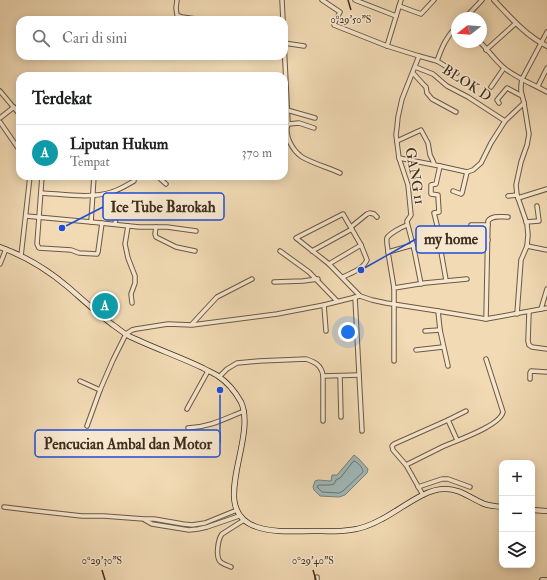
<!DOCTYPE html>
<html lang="id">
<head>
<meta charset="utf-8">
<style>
  :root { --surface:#fff; --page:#f6f6f6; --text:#202124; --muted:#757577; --line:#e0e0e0; --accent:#b45309 }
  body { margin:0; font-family:"IM FELL Double Pica",serif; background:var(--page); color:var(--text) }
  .controls { position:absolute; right:12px; bottom:12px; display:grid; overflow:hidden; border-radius:8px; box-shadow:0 2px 10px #0003 }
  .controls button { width:36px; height:36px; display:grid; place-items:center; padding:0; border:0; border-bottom:1px solid var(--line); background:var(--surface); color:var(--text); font:20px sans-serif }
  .compass { position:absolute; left:451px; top:12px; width:36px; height:36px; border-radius:50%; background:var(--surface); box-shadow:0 2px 10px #0003; rotate:253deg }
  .you { position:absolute; left:348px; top:332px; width:14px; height:14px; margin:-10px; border:3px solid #fff; border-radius:50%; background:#1a73e8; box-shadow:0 0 0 6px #1a73e833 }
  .badge { display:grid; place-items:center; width:26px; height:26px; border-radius:50%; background:var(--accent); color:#fff; font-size:13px; font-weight:700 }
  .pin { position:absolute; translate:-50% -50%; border:2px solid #fff; box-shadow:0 1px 4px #0006 }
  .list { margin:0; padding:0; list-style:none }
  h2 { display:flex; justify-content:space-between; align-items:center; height:52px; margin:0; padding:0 16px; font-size:17px }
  h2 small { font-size:13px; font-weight:400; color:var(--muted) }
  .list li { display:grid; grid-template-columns:26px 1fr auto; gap:12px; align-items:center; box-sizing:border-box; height:56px; padding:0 16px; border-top:1px solid var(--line) }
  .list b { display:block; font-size:15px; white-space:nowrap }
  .list p { margin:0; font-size:13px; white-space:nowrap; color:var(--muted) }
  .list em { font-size:13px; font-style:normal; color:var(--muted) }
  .icon { flex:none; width:22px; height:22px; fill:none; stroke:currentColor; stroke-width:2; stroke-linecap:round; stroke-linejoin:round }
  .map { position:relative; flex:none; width:547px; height:580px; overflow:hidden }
  .search { position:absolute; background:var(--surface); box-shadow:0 2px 10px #0003; left:16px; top:16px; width:272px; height:44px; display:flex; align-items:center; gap:10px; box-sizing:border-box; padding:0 14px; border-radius:12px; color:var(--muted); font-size:15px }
  .panel { position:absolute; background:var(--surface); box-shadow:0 2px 10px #0003; left:16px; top:72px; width:272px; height:108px; border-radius:12px }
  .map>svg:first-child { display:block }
  .water { fill:#9fb8b8; stroke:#79817b }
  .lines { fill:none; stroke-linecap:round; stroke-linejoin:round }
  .shore { stroke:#70736c; stroke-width:1 }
  .minor-casing { stroke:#6c5944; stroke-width:5.5 }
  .tertiary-casing { stroke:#6c5944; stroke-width:6 }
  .secondary-casing { stroke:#402e1f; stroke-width:6 }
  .minor { stroke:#f6e7ce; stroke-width:3.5 }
  .tertiary { stroke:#f6e7ce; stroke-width:4 }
  .secondary { stroke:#f6e7ce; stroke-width:4.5 }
  .ticks { fill:none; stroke:#402e1f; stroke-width:1.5 }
  .labels { text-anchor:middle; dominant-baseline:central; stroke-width:3; stroke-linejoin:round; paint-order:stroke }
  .street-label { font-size:14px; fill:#402e1f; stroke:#f6e7ce }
  .ticks-label { font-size:10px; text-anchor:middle; fill:#402e1f; stroke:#f6e7ce; stroke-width:3; stroke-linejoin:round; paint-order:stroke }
  .leader { fill:none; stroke:#1d4ed8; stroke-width:1.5 }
  .callout-dot { fill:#1d4ed8; stroke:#f6e7ce; stroke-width:1.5 }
  .callout { fill:#f6e7ce; stroke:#1d4ed8; stroke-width:1.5 }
  .callout-label { font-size:15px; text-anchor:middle; font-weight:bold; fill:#402e1f }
</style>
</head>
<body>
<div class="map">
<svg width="547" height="580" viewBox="0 0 547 580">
  <rect width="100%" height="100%" fill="#f1dab4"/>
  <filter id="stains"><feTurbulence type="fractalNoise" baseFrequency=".005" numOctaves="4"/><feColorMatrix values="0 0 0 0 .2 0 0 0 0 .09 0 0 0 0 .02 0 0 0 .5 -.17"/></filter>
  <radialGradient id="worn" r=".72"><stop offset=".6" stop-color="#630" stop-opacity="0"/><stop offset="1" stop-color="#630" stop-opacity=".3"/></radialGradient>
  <path class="water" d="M354,455L359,459L368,469L367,473L345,495L339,497L320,496L314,490L313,487L315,481L318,480L331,481L332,475H337Z"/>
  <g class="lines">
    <path class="shore" d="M354,461C358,462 363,468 363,472L343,491L339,493L322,492L318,488L317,486L319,485H330L334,484L336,480L340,478Z"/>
    <defs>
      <g id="minor">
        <path d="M177,0L176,8L177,15L182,17L196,19L198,20"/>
        <path d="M282,0L283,20"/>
        <path d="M322,0L340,12L334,24V25L387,46L419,56L402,99L398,117L397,127L396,135L399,158L408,185L411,215L407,221V222L414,249L421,284"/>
        <path d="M355,0L396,16"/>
        <path d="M399,6L421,14L434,0"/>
        <path d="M465,18L482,0"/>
        <path d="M284,42L288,124C284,135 292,150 302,157C312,163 329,168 340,173"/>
        <path d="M480,42C488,50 495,60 503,67C516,78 533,84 547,92"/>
        <path d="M284,43L304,46"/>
        <path d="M387,46L401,0"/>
        <path d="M486,50L516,23"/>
        <path d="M419,56L437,61"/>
        <path d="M415,67L433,74L447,86L468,97L505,121"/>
        <path d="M413,73L423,84L426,87L427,93L432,99L456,112"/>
        <path d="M457,73L437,61C442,47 446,37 457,26"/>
        <path d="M538,86L547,68"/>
        <path d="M491,87L504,68"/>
        <path d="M0,91L20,115"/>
        <path d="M499,103L497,100L507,88L522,96"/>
        <path d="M287,110L315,118"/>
        <path d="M0,118L14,107"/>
        <path d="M0,122L20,151"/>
        <path d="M288,124L299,123L314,128"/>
        <path d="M397,141L421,130L428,143L430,155L433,161L434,164"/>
        <path d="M399,158L440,166L467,172L473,170L481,163L491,143L505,121L524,103"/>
        <path d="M440,166L436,184L431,185V194L438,195V196L439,212L434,213L442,245"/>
        <path d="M42,176L37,244L39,248L71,250L79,253L97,254L98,252L102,223"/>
        <path d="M157,176L166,184"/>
        <path d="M453,191L461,194L462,193L467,172"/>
        <path d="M41,193C62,194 91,199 112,192C119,190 127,185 134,181V178L133,176"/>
        <path d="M508,196L517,195"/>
        <path d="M518,198L547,189"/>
        <path d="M26,216L91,222L139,227H167L196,231"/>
        <path d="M91,222L94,176"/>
        <path d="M526,222L539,221L537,206"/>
        <path d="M115,224L117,210"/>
        <path d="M471,225H488"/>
        <path d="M128,226L125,244L128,258L135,276V283L131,294L132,303"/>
        <path d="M156,227L155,234L156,237L176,247L195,251"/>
        <path d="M351,227L367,214L370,213L374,214L377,217"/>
        <path d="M440,246L446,280"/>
        <path d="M527,246L547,250"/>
        <path d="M414,249L430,245L440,246L469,241L488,240"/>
        <path d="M280,251L309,272L337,301"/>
        <path d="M312,251L352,229"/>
        <path d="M388,252C388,248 386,242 387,238C390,233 402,227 407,225"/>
        <path d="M21,256L30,176"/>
        <path d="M0,264L6,249"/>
        <path d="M329,264L361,245"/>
        <path d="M343,277C351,273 363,269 367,260L361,245L343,214L296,238L329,264L360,296"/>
        <path d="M274,282L303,281L318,279"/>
        <path d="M394,288L388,252L413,245"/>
        <path d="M355,297L362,431"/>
        <path d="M324,305L326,331"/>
        <path d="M541,309L547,289"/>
        <path d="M438,311L440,330L448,366"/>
        <path d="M529,312L528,341L529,345L532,347L547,349"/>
        <path d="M517,314L521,260L527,246L528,235L527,224L517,195L516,185L521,162L527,145L529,134L524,103L521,91V86L522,79L547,32"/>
        <path d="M486,319L488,221C492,215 501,217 508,217"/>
        <path d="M192,324L217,297L252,279"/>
        <path d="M425,331L440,330"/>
        <path d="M416,350L443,347"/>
        <path d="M394,361V288L425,283L467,279"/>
        <path d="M323,376L359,375"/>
        <path d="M340,376L341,417"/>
        <path d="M219,377L227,369L237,363L259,361L306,359C315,362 321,365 323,375V421"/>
        <path d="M530,379V373L531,371L547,372"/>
        <path d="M80,381L100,390"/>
        <path d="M187,409L208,371"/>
        <path d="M87,426L100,390L113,360L126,334L132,330L136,329L168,324L192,325L277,314L324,305L360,296L372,300L386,303L438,311L486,319L547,308"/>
        <path d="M188,428C210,427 224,419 244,411"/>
        <path d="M457,440L448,420L466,411"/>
        <path d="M406,465L393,450L392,446L394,444L448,420"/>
        <path d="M418,487L442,479H448L470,487"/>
        <path d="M423,495L406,465C418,459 430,453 442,447C455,441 500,426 503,412L486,359"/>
        <path d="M4,507L37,511L82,516H104L144,519H154L183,524L192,525L205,523L237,510"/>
        <path d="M145,520L152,524L189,530L198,529L207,527L239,516"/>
        <path d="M231,567C227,565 221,564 219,560C216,554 218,539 222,534L244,520"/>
        <path d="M317,577V580"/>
      </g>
      <g id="tertiary">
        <path d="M494,0C510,17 526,36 547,46"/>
        <path d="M542,580H547"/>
      </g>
      <g id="secondary">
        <path d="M0,247C25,256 48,270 68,287C83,300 97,313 113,325C118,328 122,332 127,335C151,347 178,356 203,368C208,371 214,373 218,376C227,382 236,393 241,402C258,439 206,511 257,527C275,533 294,531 312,531C324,531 337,532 350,530C361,529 373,524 382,519C400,510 424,489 444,489C458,488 469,497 482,503C488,506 495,506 502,507"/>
        <path d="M532,510L547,511"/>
      </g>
    </defs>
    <use href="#minor" class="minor-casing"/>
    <use href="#tertiary" class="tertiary-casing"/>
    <use href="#secondary" class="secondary-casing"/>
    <use href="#minor" class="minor"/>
    <use href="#tertiary" class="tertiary"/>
    <use href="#secondary" class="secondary"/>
  </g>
  <path class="ticks" d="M348,0L351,10M102,570L105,580M313,570L316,580"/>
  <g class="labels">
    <g class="street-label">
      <text transform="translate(467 83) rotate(33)">BLOK D</text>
      <text transform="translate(415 176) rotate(80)">GANG 11</text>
    </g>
  </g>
  <g class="ticks-label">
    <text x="351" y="23">0°29'50"S</text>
    <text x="102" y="564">0°29'30"S</text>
    <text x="313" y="564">0°29'40"S</text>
  </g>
  <path class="leader" d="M62 228L103 207M361 270L416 239M220 390L220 443"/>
  <g class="callout-dot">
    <circle cx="62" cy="228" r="4"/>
    <circle cx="361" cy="270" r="4"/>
    <circle cx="220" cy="390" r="4"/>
  </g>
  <g class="callout">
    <rect x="103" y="193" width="121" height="27" rx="4"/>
    <rect x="416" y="226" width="70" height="27" rx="4"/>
    <rect x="35" y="430" width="185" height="27" rx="4"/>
  </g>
  <g class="callout-label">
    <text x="163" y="212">Ice Tube Barokah</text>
    <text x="451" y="244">my home</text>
    <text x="128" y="449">Pencucian Ambal dan Motor</text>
  </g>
  <rect width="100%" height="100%" filter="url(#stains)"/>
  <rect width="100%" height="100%" fill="url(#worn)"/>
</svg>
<div class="controls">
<button>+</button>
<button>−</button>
<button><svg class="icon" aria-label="layers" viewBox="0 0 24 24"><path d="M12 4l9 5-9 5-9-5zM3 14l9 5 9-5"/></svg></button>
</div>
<svg class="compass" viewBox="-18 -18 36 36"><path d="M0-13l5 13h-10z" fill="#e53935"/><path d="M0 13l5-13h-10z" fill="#757577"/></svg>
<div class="you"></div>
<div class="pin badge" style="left:105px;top:306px;background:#0f9aa8">A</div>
<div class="search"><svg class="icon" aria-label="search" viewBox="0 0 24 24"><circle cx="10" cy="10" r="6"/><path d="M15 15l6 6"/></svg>Cari di sini</div>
<section class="panel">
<h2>Terdekat<small></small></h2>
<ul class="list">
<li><span class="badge" style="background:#0f9aa8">A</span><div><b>Liputan Hukum</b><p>Tempat</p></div><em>370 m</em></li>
</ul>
</section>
</div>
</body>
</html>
